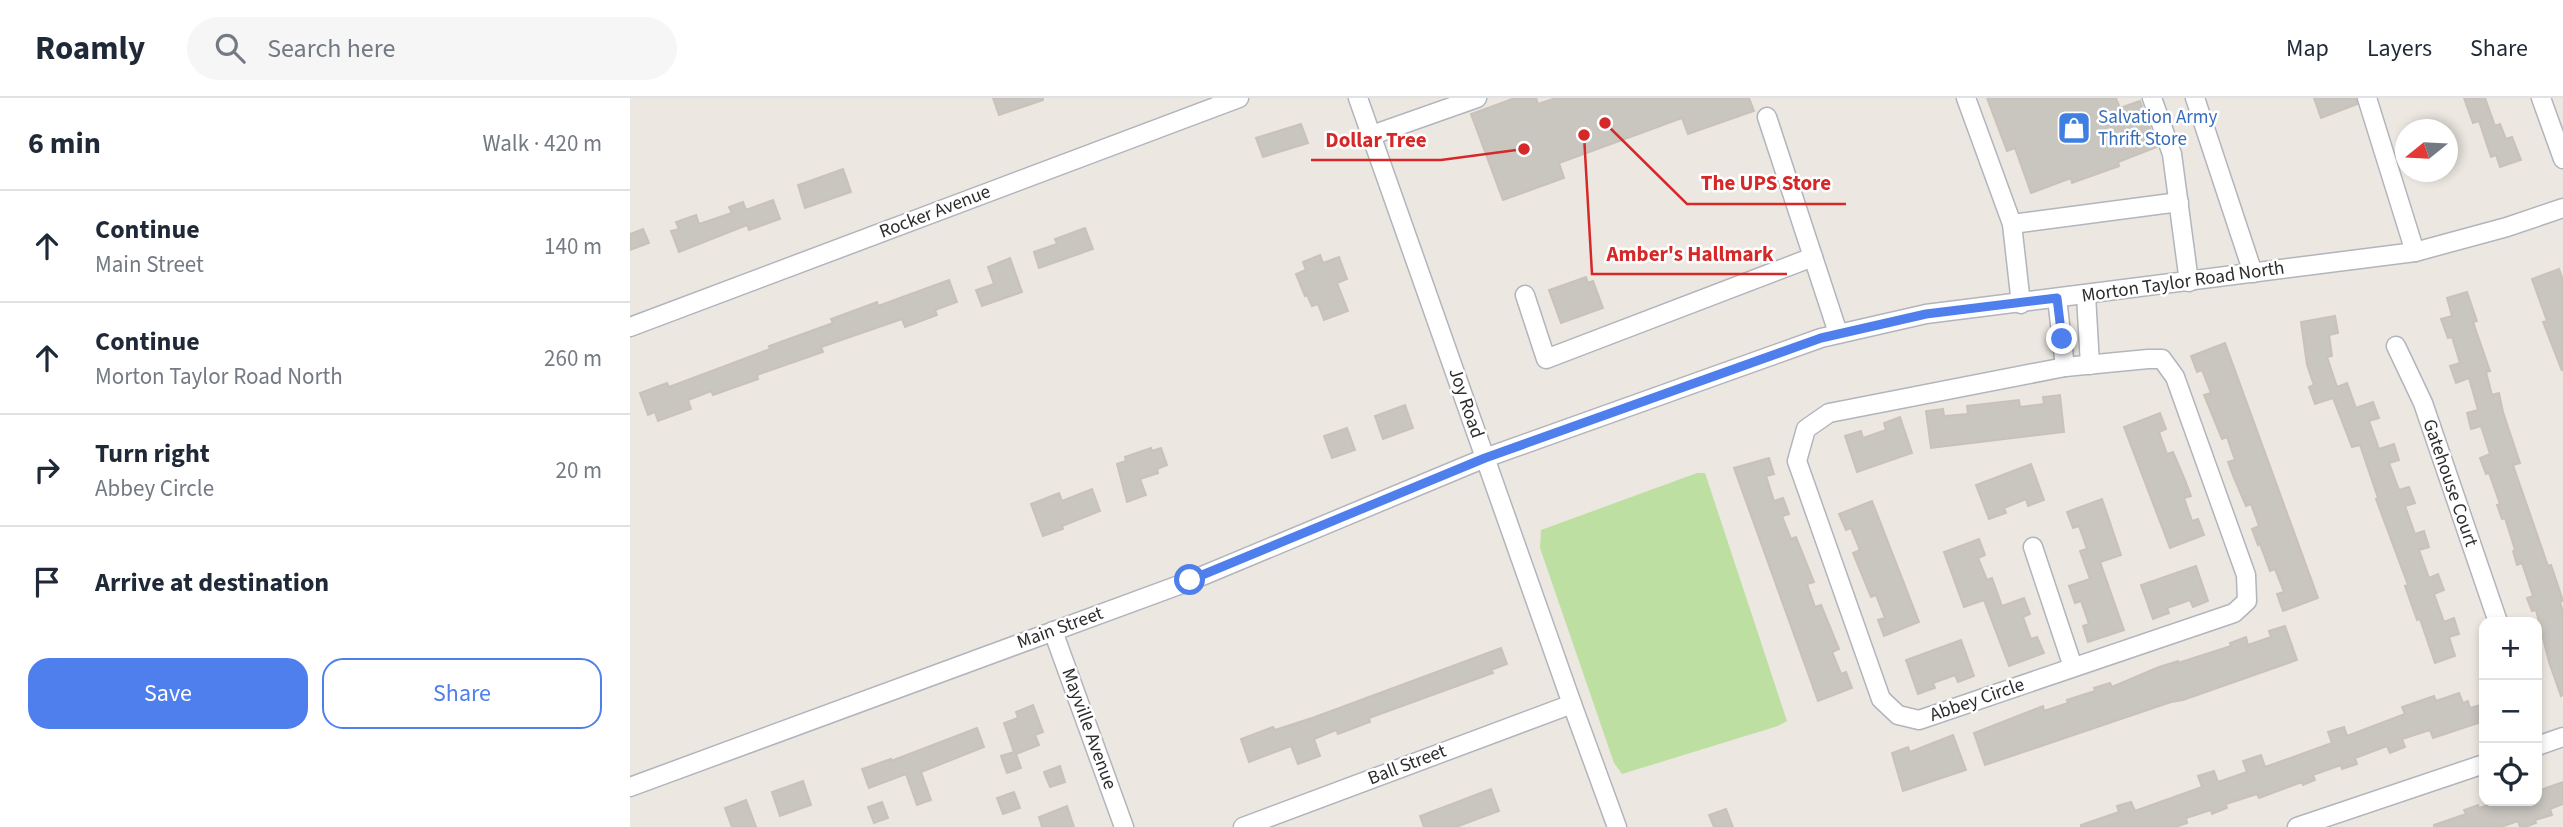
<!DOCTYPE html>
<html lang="en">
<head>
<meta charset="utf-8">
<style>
  :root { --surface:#fff; --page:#f6f6f7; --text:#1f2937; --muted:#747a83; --line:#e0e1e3; --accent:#4f7eed }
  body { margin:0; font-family:"Source Sans 3",sans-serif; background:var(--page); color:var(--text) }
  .controls { position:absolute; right:21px; bottom:21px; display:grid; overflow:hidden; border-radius:14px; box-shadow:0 4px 10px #0003 }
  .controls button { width:63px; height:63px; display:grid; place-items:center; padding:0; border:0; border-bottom:2px solid var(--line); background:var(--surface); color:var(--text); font:35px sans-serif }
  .compass { position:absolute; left:1765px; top:21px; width:63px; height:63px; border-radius:50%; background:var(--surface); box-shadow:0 4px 10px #0003; rotate:252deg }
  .stop { position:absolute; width:21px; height:21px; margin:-16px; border:5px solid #4f7eed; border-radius:50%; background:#fff }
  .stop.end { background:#4f7eed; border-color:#fff; box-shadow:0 2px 7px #0008 }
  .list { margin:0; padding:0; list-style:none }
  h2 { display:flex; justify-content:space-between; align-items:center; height:91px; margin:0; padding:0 28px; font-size:30px }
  h2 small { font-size:23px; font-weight:400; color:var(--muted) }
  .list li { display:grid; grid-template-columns:46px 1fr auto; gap:21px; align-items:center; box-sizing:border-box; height:112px; padding:0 28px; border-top:2px solid var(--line) }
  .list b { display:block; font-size:26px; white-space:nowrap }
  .list p { margin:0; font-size:23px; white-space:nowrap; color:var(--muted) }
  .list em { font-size:23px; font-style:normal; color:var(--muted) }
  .actions { display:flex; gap:14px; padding:21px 28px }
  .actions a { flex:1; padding:16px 0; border:2px solid var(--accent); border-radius:21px; text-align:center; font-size:24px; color:var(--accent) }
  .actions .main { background:var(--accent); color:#fff }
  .icon { flex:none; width:38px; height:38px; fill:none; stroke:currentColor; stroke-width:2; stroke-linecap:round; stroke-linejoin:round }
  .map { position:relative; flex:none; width:1933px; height:729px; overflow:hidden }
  header { display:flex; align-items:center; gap:42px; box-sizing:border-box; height:98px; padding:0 35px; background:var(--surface); border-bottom:2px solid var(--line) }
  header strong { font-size:33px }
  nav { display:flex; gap:38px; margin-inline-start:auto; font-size:24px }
  .search { width:490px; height:63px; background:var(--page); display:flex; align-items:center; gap:18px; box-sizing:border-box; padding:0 24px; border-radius:38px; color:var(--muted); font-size:26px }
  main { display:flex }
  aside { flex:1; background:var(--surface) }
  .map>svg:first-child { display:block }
  .green { fill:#bedfa2 }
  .building { fill:#c9c5bf; stroke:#c9c2ba; stroke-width:2 }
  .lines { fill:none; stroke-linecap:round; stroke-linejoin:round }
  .minor-casing { stroke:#b1b5bc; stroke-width:21 }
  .minor { stroke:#fff; stroke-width:18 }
  .route { stroke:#4f7eed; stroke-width:9 }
  .labels { text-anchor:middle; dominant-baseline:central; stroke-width:5; stroke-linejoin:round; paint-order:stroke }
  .shop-label { font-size:19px; fill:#366cbe; stroke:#fff; text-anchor:start }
  .street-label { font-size:19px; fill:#2d2d2d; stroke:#fff }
  .leader { fill:none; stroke:#d62828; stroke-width:2.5 }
  .callout-dot { fill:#d62828; stroke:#fff; stroke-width:2.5 }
  .callout-label { font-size:21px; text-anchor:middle; font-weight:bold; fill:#d62828; stroke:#fff; stroke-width:5; stroke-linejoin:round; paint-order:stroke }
</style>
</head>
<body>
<header>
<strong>Roamly</strong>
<div class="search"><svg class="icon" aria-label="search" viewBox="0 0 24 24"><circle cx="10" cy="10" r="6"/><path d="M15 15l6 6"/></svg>Search here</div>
<nav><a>Map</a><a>Layers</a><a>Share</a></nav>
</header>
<main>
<aside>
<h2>6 min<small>Walk · 420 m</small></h2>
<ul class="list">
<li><svg class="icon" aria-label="ahead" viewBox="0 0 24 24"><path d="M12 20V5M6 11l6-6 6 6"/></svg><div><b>Continue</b><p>Main Street</p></div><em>140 m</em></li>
<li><svg class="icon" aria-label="ahead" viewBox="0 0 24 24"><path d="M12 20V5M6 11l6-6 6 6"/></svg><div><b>Continue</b><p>Morton Taylor Road North</p></div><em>260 m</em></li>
<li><svg class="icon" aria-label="right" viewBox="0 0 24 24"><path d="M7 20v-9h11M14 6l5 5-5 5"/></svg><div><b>Turn right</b><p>Abbey Circle</p></div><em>20 m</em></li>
<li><svg class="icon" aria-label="arrive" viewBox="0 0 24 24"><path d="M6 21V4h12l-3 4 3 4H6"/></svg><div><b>Arrive at destination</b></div></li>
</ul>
<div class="actions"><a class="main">Save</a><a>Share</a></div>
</aside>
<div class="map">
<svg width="1933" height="729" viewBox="0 0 1933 729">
  <rect width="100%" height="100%" fill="#ede7e1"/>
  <path class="green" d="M1067,375H1075L1157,623L1148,628L992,676L984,665L910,450L911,432Z"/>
  <g class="building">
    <path d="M363,0H413V2L369,17Z"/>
    <path d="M885,0H906L908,6L926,0H1119L1124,13L1058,36L1052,20L929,65L934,80L873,102L841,16Z"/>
    <path d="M1357,0H1486L1490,10L1510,3L1527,49L1488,64L1489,68L1442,85L1441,80L1401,95L1385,50L1377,53Z"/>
    <path d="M1684,0H1726L1727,6L1691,20Z"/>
    <path d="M1834,0H1855L1865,28L1870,26L1876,41L1882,39L1891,62L1870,69L1866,57L1861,59L1849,23L1843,25Z"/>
    <path d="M671,26L678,45L633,59L626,40Z"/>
    <path d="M213,71L221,94L175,110L168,87Z"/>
    <path d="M143,102L150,121L119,132L117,127L49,154L41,133L49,131L46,124L66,117L69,126L102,115L99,109L113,104L116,112Z"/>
    <path d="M455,130L463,151L409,170L404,154L427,146L425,141Z"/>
    <path d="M13,131L19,145L0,152V136Z"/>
    <path d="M690,157L693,165L709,159L717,181L707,185L718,213L694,222L688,206L682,208L677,197L675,198L666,176L676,172L673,164Z"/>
    <path d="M380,160L392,194L352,208L346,192L364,186L358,169Z"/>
    <path d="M1929,171L1933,182L1932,273L1913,224L1917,223L1902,181Z"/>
    <path d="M956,179L958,185L963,183L973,210L931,225L919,192Z"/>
    <path d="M319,182L327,204L305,212L307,217L275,229L272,221L191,249L193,254L127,277L128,281L83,297L81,293L58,302L61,311L28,323L25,314L18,317L10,295L37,285L39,289L140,251L139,248L203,225L201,221L247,204L248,208Z"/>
    <path d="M1837,194L1847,223L1843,224L1860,273L1856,274L1862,297L1869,295L1873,314L1890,365L1883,367L1918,468L1921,467L1933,503L1930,504L1933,514V597L1931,598L1919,564L1906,512L1902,513L1897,500L1903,498L1892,465L1887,467L1883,453L1885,452L1875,420L1872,421L1867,407L1870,406L1859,375L1856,376L1850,360L1860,356L1851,328L1841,331L1837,315L1848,312L1839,280L1826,285L1820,268L1830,265L1822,239L1818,240L1811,221L1822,218L1817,200Z"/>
    <path d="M1705,218L1708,235L1699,237L1702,258L1697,259L1707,289L1717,285L1726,310L1743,304L1749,320L1739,323L1749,351L1764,346L1769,362L1759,365L1769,392L1779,389L1785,405L1775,408L1785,436L1794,433L1799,449L1789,452L1799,480L1808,476L1814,492L1804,496L1814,524L1824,520L1829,536L1819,539L1825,558L1805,565L1790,521L1787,522L1775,488L1778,487L1746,401L1748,400L1730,347L1722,349L1703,300L1685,306L1679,289L1684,287L1677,267L1671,224Z"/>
    <path d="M1595,245L1688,500L1653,513L1647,496L1654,494L1645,471L1640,473L1630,446L1628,447L1622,431L1629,428L1621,406L1616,408L1604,380L1598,364L1605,362L1597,339L1592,341L1574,297L1581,295L1572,272L1567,274L1561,258Z"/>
    <path d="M1430,297L1434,334L1301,350L1296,313L1313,311L1314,318L1338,316L1337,308L1389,302L1390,309L1414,306L1413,299Z"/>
    <path d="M775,307L783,330L753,341L745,318Z"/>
    <path d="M1530,315L1536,331L1529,334L1537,356L1543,354L1555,382L1561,398L1554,400L1562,423L1568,421L1574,437L1540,450L1494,329Z"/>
    <path d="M1270,319L1282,355L1227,374L1215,338L1231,333L1233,340L1256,332L1254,325Z"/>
    <path d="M717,330L725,352L702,360L694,338Z"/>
    <path d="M521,350L522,353L531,350L537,367L527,371L528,375L510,381L516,397L497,404L487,366L496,363L495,359Z"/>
    <path d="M1139,360L1144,376L1136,378L1144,403L1153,400L1159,416L1152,418L1161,441L1166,439L1184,484L1177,486L1185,509L1191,507L1209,551L1202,554L1211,576L1216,574L1222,590L1188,603L1104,370Z"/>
    <path d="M1401,366L1414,402L1398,408L1396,401L1374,410L1376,415L1359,421L1346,387Z"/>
    <path d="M462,391L470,413L432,428L433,431L413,438L401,406L429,395L432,403Z"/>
    <path d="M1472,401L1491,457L1470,464L1494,532L1458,544L1453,528L1459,526L1451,503L1445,505L1439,488L1460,481L1450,453L1457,451L1449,428L1443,430L1437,414Z"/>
    <path d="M1242,403L1289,524L1254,538L1248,522L1255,520L1246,497L1241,499L1223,455L1230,452L1221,430L1216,432L1209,416Z"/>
    <path d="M1349,441L1355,457L1348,460L1357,482L1362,480L1372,508L1394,500L1400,516L1393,519L1401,541L1407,539L1414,555L1379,568L1354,502L1334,509L1314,454Z"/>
    <path d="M1566,468L1578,503L1563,509L1560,502L1537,510L1539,515L1523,521L1511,487Z"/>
    <path d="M1655,528L1667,562L1553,602L1541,604L1355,667L1344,635L1413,608L1414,613L1438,605L1437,602L1465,593L1464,590L1480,585L1482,589L1529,569L1548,563V565L1601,548L1600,545L1616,539L1618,547L1641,539L1639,533Z"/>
    <path d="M1331,542L1344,578L1328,584L1325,577L1303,585L1305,590L1288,596L1276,562Z"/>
    <path d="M871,550L877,566L861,572L863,575L739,620L740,624L708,636L706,632L684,641L690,658L668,666L661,648L619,664L611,641L643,629L645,632L685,619Z"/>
    <path d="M1829,595L1833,605L1838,603L1840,610L1854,606V623L1803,640L1800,632L1772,641L1775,649L1760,655L1757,648L1725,660L1727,666L1712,671L1711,667L1683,677L1685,682L1673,687L1672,684L1629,700L1627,696L1596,706L1597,710L1582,716L1581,712L1556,720L1557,725L1545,729H1451V727L1489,714L1487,708L1501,704L1505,713L1572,689L1568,678L1584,673L1588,684L1617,674L1613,663L1631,657L1635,669L1702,645L1698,634L1714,629L1717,638L1775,616L1772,609L1804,598L1806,603Z"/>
    <path d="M403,607L413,634L405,637L409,647L386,656L391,670L377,675L371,658L384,654L374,625L388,620L386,614Z"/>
    <path d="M347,630L354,649L291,674L301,702L287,707L276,676L239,690L232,671L261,661V663Z"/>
    <path d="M1323,637L1336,672L1273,693L1262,655L1278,649L1280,654Z"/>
    <path d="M430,668L435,684L420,689L414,674Z"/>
    <path d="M173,683L181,707L150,718L142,694Z"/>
    <path d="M1933,684V706L1920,711L1922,717L1905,722L1906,725L1895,729H1890L1888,723L1871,729H1804V727L1836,716L1834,712L1848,707L1849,710L1871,703H1907V693Z"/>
    <path d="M861,691L869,713L826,729H794L790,718Z"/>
    <path d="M384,694L390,710L373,716L367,700Z"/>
    <path d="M116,702L126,729H102L95,710Z"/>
    <path d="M252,704L258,720L244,725L238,709Z"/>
    <path d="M437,708L444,729H412L409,719Z"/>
    <path d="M1096,711L1103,729H1084L1079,717Z"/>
  </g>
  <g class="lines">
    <defs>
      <g id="minor">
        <path d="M728,0L942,606L987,729"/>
        <path d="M1336,0L1382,126L1391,206"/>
        <path d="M1522,0L1542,56L1559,184"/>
        <path d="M1565,0L1623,175"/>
        <path d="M1737,0L1785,154"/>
        <path d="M1911,0L1933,61"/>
        <path d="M1137,19L1208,235"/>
        <path d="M742,37L847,0"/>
        <path d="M1382,126L1549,104"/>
        <path d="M895,197L916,261L1183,159"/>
        <path d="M1456,197L1460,267"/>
        <path d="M1427,200L1435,269"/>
        <path d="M0,229L609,0"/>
        <path d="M1766,248L1793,305L1868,524"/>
        <path d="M1518,261H1532L1545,279L1616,477L1617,503L1604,515L1289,622L1268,617L1251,601L1167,363L1176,331L1199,315L1435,269Z"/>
        <path d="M1403,449L1443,569"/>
        <path d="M423,533L494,729"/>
        <path d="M1907,648L1933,639"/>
        <path d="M0,689L560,483L855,360L1191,240L1296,216L1785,154L1877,129L1933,110"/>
        <path d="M613,729L942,606"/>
        <path d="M1667,729L1854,666"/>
      </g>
    </defs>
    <use href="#minor" class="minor-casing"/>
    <use href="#minor" class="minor"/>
  </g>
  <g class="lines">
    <path class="route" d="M560,482L855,360L1191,240L1296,216L1427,200L1432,241"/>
  </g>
  <defs>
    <symbol id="shop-square" viewBox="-11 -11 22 22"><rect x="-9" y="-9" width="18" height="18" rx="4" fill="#3f7fe0" stroke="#fff"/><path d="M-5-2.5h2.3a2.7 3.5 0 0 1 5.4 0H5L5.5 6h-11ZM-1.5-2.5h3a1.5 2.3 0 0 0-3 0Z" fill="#fff"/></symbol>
  </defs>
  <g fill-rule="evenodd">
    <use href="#shop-square" x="1425" y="11" width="38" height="38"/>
  </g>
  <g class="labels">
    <g class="shop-label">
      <text x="1468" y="19">Salvation Army<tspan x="1468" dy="22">Thrift Store</tspan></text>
    </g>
    <g class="street-label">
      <text transform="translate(305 114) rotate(-21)">Rocker Avenue</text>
      <text transform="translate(1553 184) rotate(-8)">Morton Taylor Road North</text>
      <text transform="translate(836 305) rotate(71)">Joy Road</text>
      <text transform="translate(1820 385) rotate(71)">Gatehouse Court</text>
      <text transform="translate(430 530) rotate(-20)">Main Street</text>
      <text transform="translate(1347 602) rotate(-19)">Abbey Circle</text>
      <text transform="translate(459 631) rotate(70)">Mayville Avenue</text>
      <text transform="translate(777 667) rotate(-21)">Ball Street</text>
    </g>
  </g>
  <path class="leader" d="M894 51L811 62H681M975 25L1057 106H1216M954 37L962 176H1157"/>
  <g class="callout-dot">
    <circle cx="894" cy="51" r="7"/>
    <circle cx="975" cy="25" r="7"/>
    <circle cx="954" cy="37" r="7"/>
  </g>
  <g class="callout-label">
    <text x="746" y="49">Dollar Tree</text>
    <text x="1136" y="92">The UPS Store</text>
    <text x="1060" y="163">Amber's Hallmark</text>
  </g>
</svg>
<div class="controls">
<button>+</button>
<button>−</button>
<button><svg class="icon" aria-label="locate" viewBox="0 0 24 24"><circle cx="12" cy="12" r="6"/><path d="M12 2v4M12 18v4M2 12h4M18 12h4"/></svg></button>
</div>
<svg class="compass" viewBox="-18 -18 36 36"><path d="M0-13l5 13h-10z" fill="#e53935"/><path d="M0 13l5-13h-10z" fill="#747a83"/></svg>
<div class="stop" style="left:560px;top:482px"></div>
<div class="stop end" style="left:1432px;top:241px"></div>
</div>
</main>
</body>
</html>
